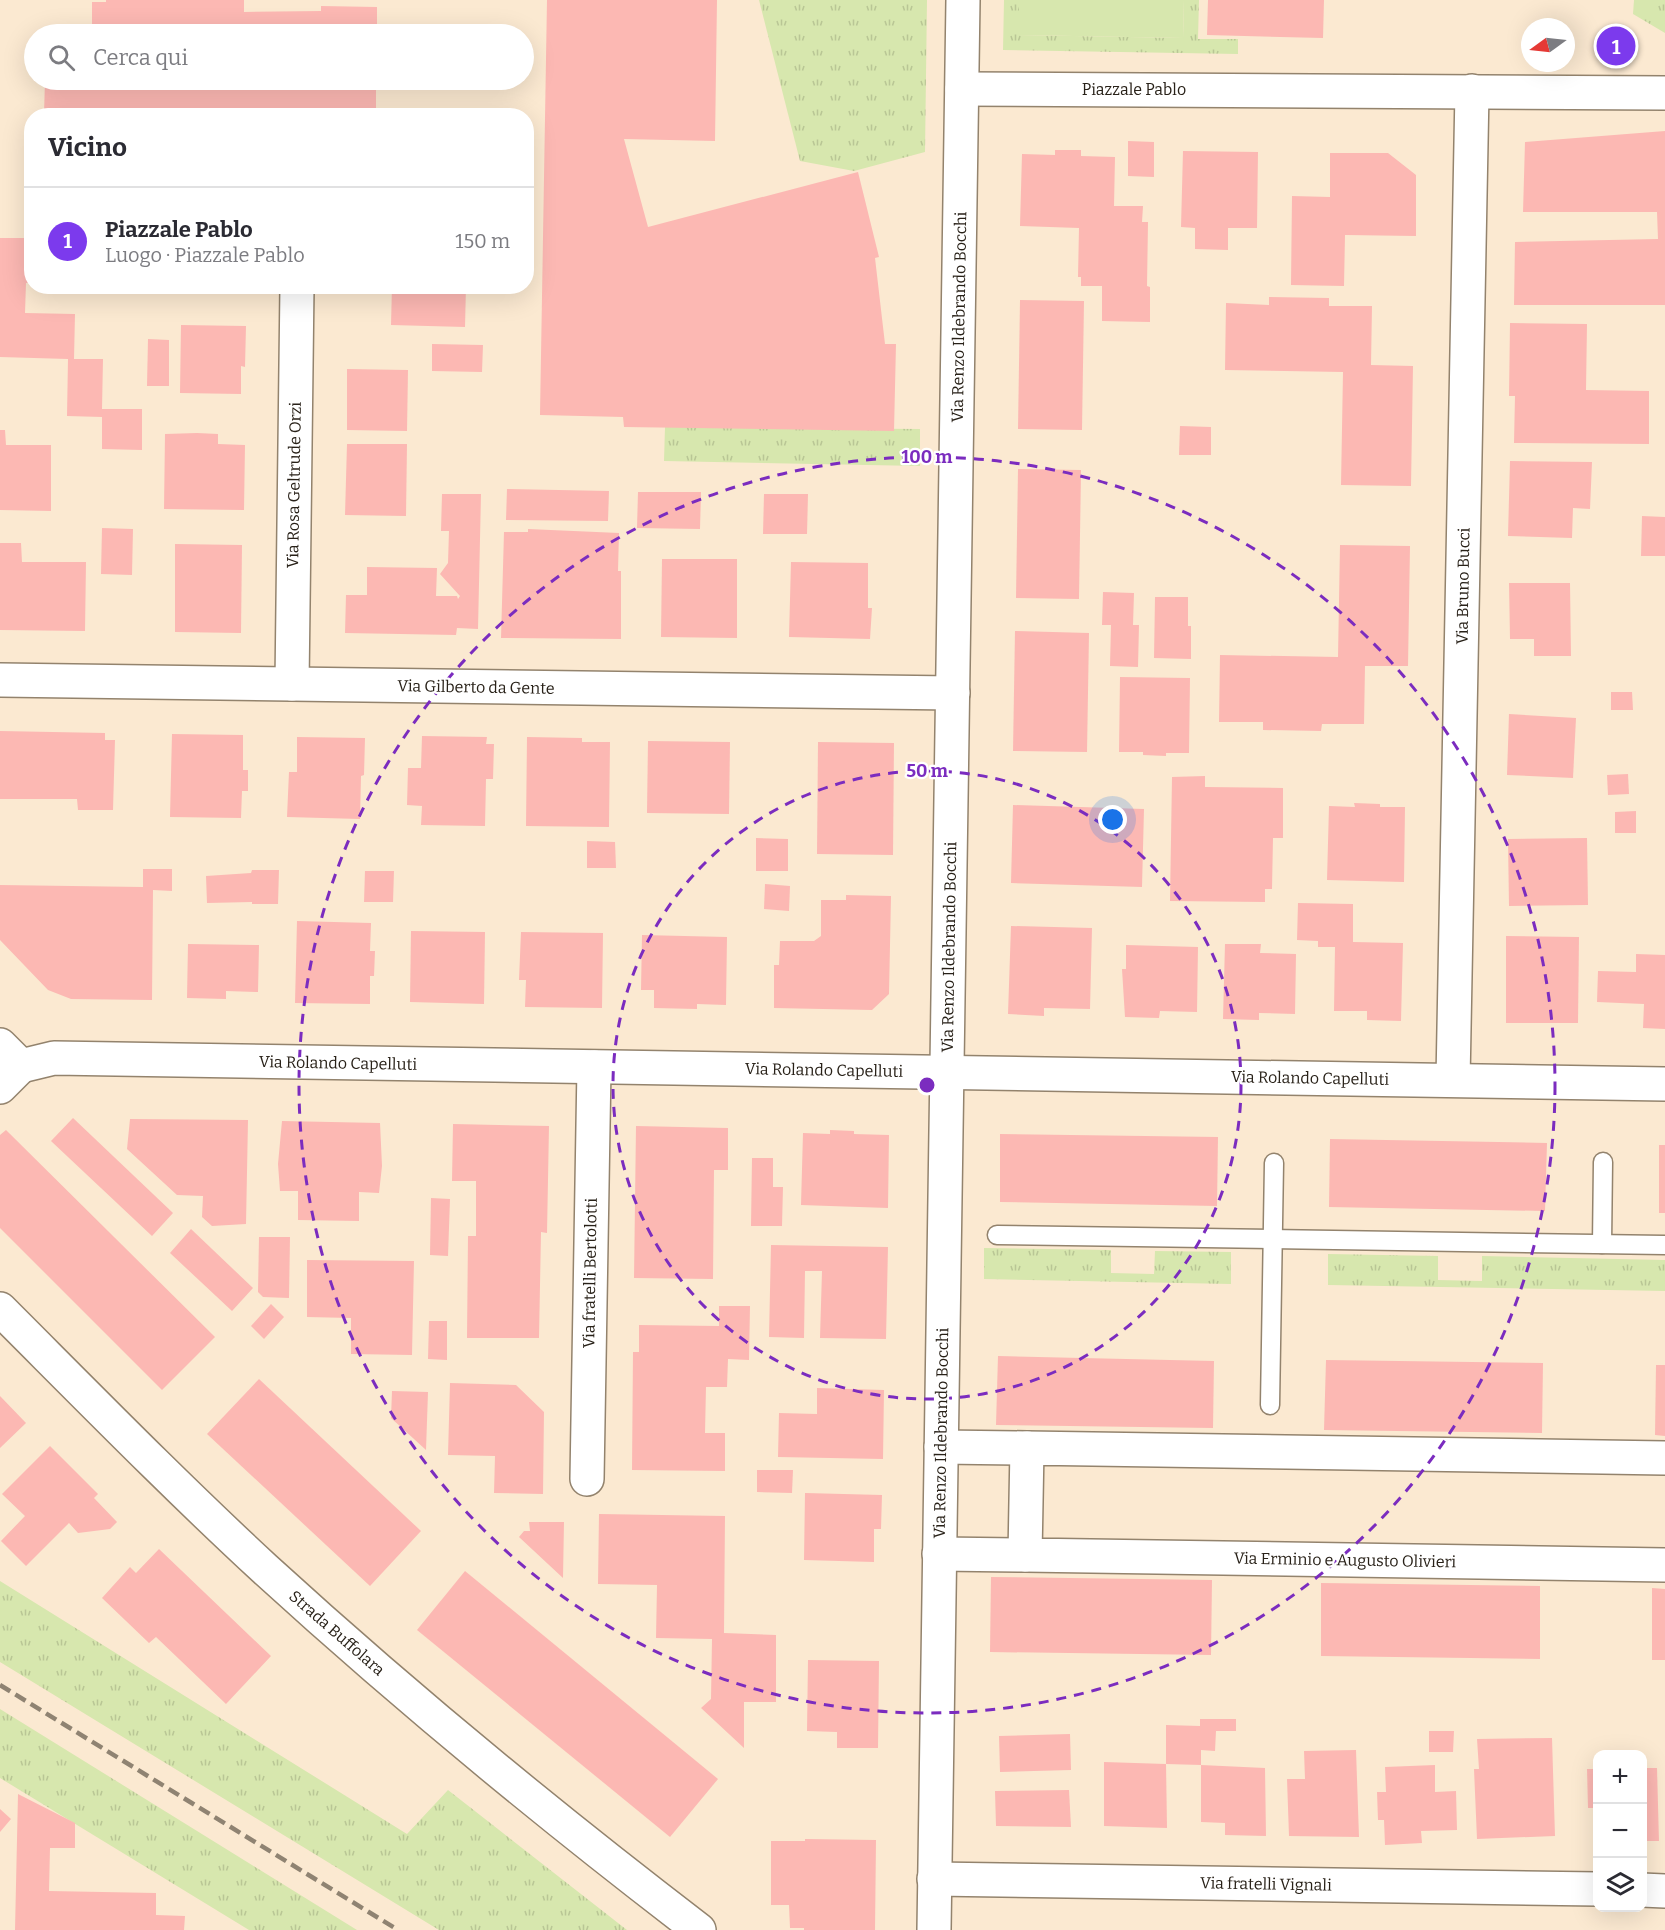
<!DOCTYPE html>
<html lang="it">
<head>
<meta charset="utf-8">
<style>
  :root { --surface:#fff; --page:#f2f2f3; --text:#2b2b33; --muted:#7c7c81; --line:#e1e1e2; --accent:#7c3aed }
  body { margin:0; font-family:Bitter,serif; background:var(--page); color:var(--text) }
  .controls { position:absolute; right:18px; bottom:18px; display:grid; overflow:hidden; border-radius:12px; box-shadow:0 6px 24px #0002 }
  .controls button { width:54px; height:54px; display:grid; place-items:center; padding:0; border:0; border-bottom:2px solid var(--line); background:var(--surface); color:var(--text); font:30px sans-serif }
  .compass { position:absolute; left:1521px; top:18px; width:54px; height:54px; border-radius:50%; background:var(--surface); box-shadow:0 6px 24px #0002; rotate:255deg }
  .you { position:absolute; left:1113px; top:820px; width:21px; height:21px; margin:-15px; border:4px solid #fff; border-radius:50%; background:#1a73e8; box-shadow:0 0 0 9px #1a73e833 }
  .badge { display:grid; place-items:center; width:39px; height:39px; border-radius:50%; background:var(--accent); color:#fff; font-size:20px; font-weight:700 }
  .pin { position:absolute; translate:-50% -50%; border:3px solid #fff; box-shadow:0 2px 6px #0006 }
  .list { margin:0; padding:0; list-style:none }
  h2 { display:flex; justify-content:space-between; align-items:center; height:78px; margin:0; padding:0 24px; font-size:26px }
  h2 small { font-size:20px; font-weight:400; color:var(--muted) }
  .list li { display:grid; grid-template-columns:39px 1fr auto; gap:18px; align-items:center; box-sizing:border-box; height:108px; padding:0 24px; border-top:2px solid var(--line) }
  .list b { display:block; font-size:22px; white-space:nowrap }
  .list p { margin:0; font-size:20px; white-space:nowrap; color:var(--muted) }
  .list em { font-size:20px; font-style:normal; color:var(--muted) }
  .icon { flex:none; width:33px; height:33px; fill:none; stroke:currentColor; stroke-width:2; stroke-linecap:round; stroke-linejoin:round }
  .map { position:relative; flex:none; width:1665px; height:1930px; overflow:hidden }
  .search { position:absolute; background:var(--surface); box-shadow:0 6px 24px #0002; left:24px; top:24px; width:510px; height:66px; display:flex; align-items:center; gap:15px; box-sizing:border-box; padding:0 21px; border-radius:33px; color:var(--muted); font-size:22px }
  .panel { position:absolute; background:var(--surface); box-shadow:0 6px 24px #0002; left:24px; top:108px; width:510px; height:186px; border-radius:24px }
  .map>svg:first-child { display:block }
  .grass { fill:url(#grass-tufts) }
  .garden { fill:#d7e7ae }
  .building { fill:#fcb8b3 }
  .lines { fill:none; stroke-linecap:round; stroke-linejoin:round }
  .lane-casing { stroke:#93836d; stroke-width:21 }
  .street-casing { stroke:#93836d; stroke-width:36 }
  .lane { stroke:#fff; stroke-width:18 }
  .street { stroke:#fff; stroke-width:33 }
  .rail { stroke:#8f8372; stroke-width:4.5; stroke-dasharray:12 6; stroke-linecap:butt }
  .ring { fill:none; stroke:#7b2cbf; stroke-width:3; stroke-dasharray:10 8 }
  .labels { text-anchor:middle; dominant-baseline:central; stroke-width:4.5; stroke-linejoin:round; paint-order:stroke }
  .street-label { font-size:16px; fill:#282118; stroke:#fff }
  .centre { fill:#7b2cbf; stroke:#fff; stroke-width:3 }
  .ring-label { font-size:18px; text-anchor:middle; font-weight:bold; fill:#7b2cbf; stroke:#fff; stroke-width:4.5; stroke-linejoin:round; paint-order:stroke }
</style>
</head>
<body>
<div class="map">
<svg width="1665" height="1930" viewBox="0 0 1665 1930">
  <defs>
    <pattern id="grass-tufts" width="24" height="20" patternUnits="userSpaceOnUse" patternTransform="scale(1.5)"><rect width="24" height="20" fill="#d7e7ae"/><path d="M3 7l-1-3M5 7V3M7 7l1-3M15 17l-1-3M17 17v-4M19 17l1-3" fill="none" stroke="#b9c695"/></pattern>
  </defs>
  <rect width="100%" height="100%" fill="#fbe9d1"/>
  <g class="grass">
    <path d="M759,0H927L925,152L854,171L800,161Z"/>
    <path d="M1004,0H1019V35L1183,38L1184,0H1199L1198,39H1238V54L1003,50Z"/>
    <path d="M1634,0H1665V33L1633,14Z"/>
    <path d="M665,427L920,429V466L664,461Z"/>
    <path d="M984,1248L1111,1250V1273L1154,1274L1155,1251L1231,1252V1284L984,1279Z"/>
    <path d="M1328,1254L1438,1256V1280L1482,1281V1256L1665,1260V1291L1328,1285Z"/>
    <path d="M0,1581L407,1834L448,1790L627,1930H439L0,1662Z"/>
    <path d="M0,1709L357,1930H249L0,1778Z"/>
  </g>
  <path class="garden" d="M1019,0H1184L1183,38L1019,35Z"/>
  <g class="building">
    <path d="M106,0H244V12L321,11V6L377,7V34H92V2H106Z"/>
    <path d="M547,0H717L715,141L624,139L648,227L858,172L879,257L875,258L885,344H896L894,431L624,427L623,417L540,415Z"/>
    <path d="M1208,0H1324L1323,38L1207,35Z"/>
    <path d="M45,80H376V116H47L44,114Z"/>
    <path d="M1665,131V305H1514L1515,242L1658,239L1657,212H1523L1525,142Z"/>
    <path d="M1128,141L1154,142V177L1128,176Z"/>
    <path d="M1055,150H1081V156L1115,157L1114,206H1143L1142,222H1148L1147,286L1150,287V322L1102,321V286H1081V277H1078L1079,228L1020,226L1022,154L1055,155Z"/>
    <path d="M1183,151L1258,152L1257,228H1228V250L1195,249V228L1181,227Z"/>
    <path d="M1330,153H1388L1416,175V236L1345,235L1344,286L1291,285L1292,196L1330,197Z"/>
    <path d="M26,181H32V216L26,215Z"/>
    <path d="M0,238H32V283H26L25,313L75,314L74,359H103L102,409H142V450L102,449V417L67,416L68,359L0,357Z"/>
    <path d="M197,286H250V290L197,289Z"/>
    <path d="M392,286H466L465,327L391,325Z"/>
    <path d="M1269,297L1329,298V306H1372L1371,365L1413,366L1411,486L1341,485L1343,372L1225,370L1226,303L1269,305Z"/>
    <path d="M1020,300L1084,301L1082,430L1018,429Z"/>
    <path d="M1510,323L1587,324L1586,390L1649,391V444L1514,443L1515,396H1509Z"/>
    <path d="M181,325L246,326L245,367L241,366V394L180,393Z"/>
    <path d="M148,339L169,340V386H147Z"/>
    <path d="M432,344L483,345L482,372L432,371Z"/>
    <path d="M347,369L408,370L407,431L347,430Z"/>
    <path d="M1180,426L1211,427V455H1179Z"/>
    <path d="M0,430H5L6,445H51V511L0,510Z"/>
    <path d="M197,433L218,434V444L245,445L244,510L164,509L165,434Z"/>
    <path d="M347,444H407L406,516L345,515Z"/>
    <path d="M1510,461L1592,462L1590,509L1573,508L1572,538L1508,536Z"/>
    <path d="M1018,469L1081,470L1079,599L1016,598Z"/>
    <path d="M507,489L609,491L608,521L506,520Z"/>
    <path d="M638,492H701L700,529L637,528Z"/>
    <path d="M442,494H481L478,629L457,628L456,635L345,633L346,595H367V567L437,568L436,596H457L458,599L460,596L440,574L448,563L449,531H441Z"/>
    <path d="M764,494H808L807,534H763Z"/>
    <path d="M1642,516L1665,517V556H1641Z"/>
    <path d="M102,528L133,529L132,575L101,574Z"/>
    <path d="M528,529L619,533L618,571H621V639L501,638L504,532H528Z"/>
    <path d="M0,543H21L22,562H86L85,631L0,630Z"/>
    <path d="M175,544L242,545L241,633L175,632Z"/>
    <path d="M1340,545L1410,546L1408,666H1365L1364,724H1322L1321,731L1263,730V722H1219L1220,655L1338,657Z"/>
    <path d="M662,559H737V638L661,637Z"/>
    <path d="M791,562L868,563V608H872L870,639L789,637Z"/>
    <path d="M1509,583H1570L1571,656H1534V639H1510Z"/>
    <path d="M1103,592L1134,593L1133,625H1139L1138,667L1110,666L1111,625H1102Z"/>
    <path d="M1155,597H1188V626H1191V659L1154,658Z"/>
    <path d="M1015,631L1089,633L1087,752L1013,751Z"/>
    <path d="M1120,677L1190,678L1189,753H1166V756L1143,755V752H1119Z"/>
    <path d="M1611,692H1632L1633,710H1611Z"/>
    <path d="M1509,714L1576,718L1573,778L1507,775Z"/>
    <path d="M0,731L105,733V740H115L113,810H78L77,799H0Z"/>
    <path d="M172,734L243,735V770H248V791H242L241,818L170,817Z"/>
    <path d="M422,736L487,737L486,744H494L493,779H486L485,826L421,825L422,806L407,805L408,768H421Z"/>
    <path d="M297,737L365,738L364,775L361,776L360,819L287,817L289,772H297Z"/>
    <path d="M527,737L582,738V742H610L609,827L526,826Z"/>
    <path d="M648,741L730,742L729,814L647,813Z"/>
    <path d="M818,742L894,743L893,855L817,854Z"/>
    <path d="M1628,774L1629,794L1608,795L1607,775Z"/>
    <path d="M1205,776V787L1283,788V838H1273L1272,889H1265V902L1170,901L1172,777Z"/>
    <path d="M1354,803L1380,804V807H1405L1404,882L1327,880L1329,806L1355,807Z"/>
    <path d="M1013,805L1144,809L1142,887L1011,883Z"/>
    <path d="M1636,811V833H1615V812Z"/>
    <path d="M756,838L788,839V871H756Z"/>
    <path d="M1587,838L1588,905L1509,906L1508,839Z"/>
    <path d="M587,841L615,842L616,868H587Z"/>
    <path d="M143,869H172V891L153,890L152,1000L71,999L48,990L0,940V885L143,887Z"/>
    <path d="M252,870H279L278,904H252V902L207,903L206,876L251,873Z"/>
    <path d="M365,871H394L393,902H364Z"/>
    <path d="M765,884L790,886L789,911L764,909Z"/>
    <path d="M846,895L891,896L889,994L872,1010L774,1008V965H779L780,941H814L821,936V900H846Z"/>
    <path d="M1298,903L1353,904V942L1403,943L1401,1021L1367,1020V1011H1334L1335,947H1318V941L1297,940Z"/>
    <path d="M297,921L371,923L370,951H375L374,976H370V1004L295,1003Z"/>
    <path d="M1011,926L1092,928L1090,1009L1044,1008V1016L1008,1014Z"/>
    <path d="M411,931L485,932L484,1004L410,1002Z"/>
    <path d="M521,932L603,933L602,1008L525,1007L526,980H519Z"/>
    <path d="M642,935L727,937L726,1005L697,1004V1009L654,1008V990H641Z"/>
    <path d="M1506,936L1579,937L1578,1023H1506Z"/>
    <path d="M188,944L259,945L258,992L226,991V999L187,998Z"/>
    <path d="M1225,944H1261L1260,953L1296,954L1295,1014L1259,1013V1020L1223,1019Z"/>
    <path d="M1126,945L1198,947L1197,1012L1160,1011L1159,1018L1125,1017L1122,969H1126Z"/>
    <path d="M1636,954L1665,955V1029L1643,1028L1644,1004L1597,1002L1598,971L1636,972Z"/>
    <path d="M73,1118L173,1213L152,1236L51,1141Z"/>
    <path d="M130,1119L248,1120L246,1224L212,1226L202,1217L203,1196L177,1195L127,1149Z"/>
    <path d="M282,1121L380,1123L382,1166L379,1193L359,1192V1221L298,1220V1191H280L278,1164Z"/>
    <path d="M453,1124L549,1126L547,1233L541,1232L539,1338H467L468,1236H476V1181H452Z"/>
    <path d="M636,1126L728,1128V1170H714L713,1279L634,1278Z"/>
    <path d="M6,1130L215,1337L162,1390L0,1228V1135Z"/>
    <path d="M830,1130L854,1131V1134L889,1135L888,1208L801,1205L803,1133L830,1134Z"/>
    <path d="M1000,1134L1218,1137L1217,1206L1000,1202Z"/>
    <path d="M1330,1139L1547,1143L1545,1211L1329,1207Z"/>
    <rect x="1659" y="1145" width="6" height="68"/>
    <path d="M752,1158H773V1187H783L782,1226H751Z"/>
    <path d="M431,1198L450,1199L448,1256L430,1255Z"/>
    <path d="M191,1229L253,1288L232,1311L170,1253Z"/>
    <path d="M259,1237H290L289,1298L263,1297L258,1292Z"/>
    <path d="M771,1245L888,1247L886,1339L820,1338L822,1271H805L804,1338L769,1337Z"/>
    <path d="M307,1260L414,1261L412,1355L351,1354V1318L307,1317Z"/>
    <path d="M271,1304L284,1317L264,1339L251,1326Z"/>
    <path d="M719,1306H750L749,1360L728,1359L727,1387H706L705,1433H725V1471L632,1470L633,1352H639V1325L719,1326Z"/>
    <path d="M429,1321H447V1360L428,1359Z"/>
    <path d="M998,1356L1214,1361L1213,1428L996,1425Z"/>
    <path d="M1326,1360L1543,1363L1542,1433L1324,1430Z"/>
    <path d="M1656,1365H1665V1436L1655,1435Z"/>
    <path d="M259,1379L421,1531L370,1586L207,1434Z"/>
    <path d="M450,1383L516,1385L544,1412L543,1494L494,1493L495,1456L448,1455Z"/>
    <path d="M817,1388L884,1390L883,1459L778,1457L779,1413L817,1414Z"/>
    <path d="M392,1391L428,1392L426,1450L391,1418Z"/>
    <path d="M0,1396L26,1423L0,1448Z"/>
    <path d="M50,1446L98,1494L94,1498L117,1522L110,1529L78,1533L69,1523L26,1566L1,1541L25,1516L2,1494Z"/>
    <path d="M757,1470H793L792,1493L757,1492Z"/>
    <path d="M805,1493L882,1495L881,1529H874V1562L804,1560Z"/>
    <path d="M599,1514L725,1516L724,1633L776,1635V1702H744V1748L701,1708L711,1699L712,1639L656,1638L657,1585L598,1584Z"/>
    <path d="M529,1522H564L563,1578L519,1537L524,1531H530Z"/>
    <path d="M159,1549L271,1656L226,1704L156,1637L149,1643L102,1598L130,1567L136,1573Z"/>
    <path d="M465,1571L718,1779L670,1837L417,1630Z"/>
    <path d="M991,1577L1212,1580L1211,1655L990,1652Z"/>
    <path d="M1321,1583L1540,1586V1659L1321,1656Z"/>
    <path d="M1652,1588L1665,1589V1660H1652Z"/>
    <path d="M808,1660L879,1661L878,1748H837V1732L807,1731Z"/>
    <path d="M1200,1719H1236V1731H1216L1215,1751L1201,1750V1765L1166,1764V1725L1200,1726Z"/>
    <path d="M1429,1731H1454L1453,1752H1429Z"/>
    <path d="M1070,1734L1071,1770L1000,1772L999,1736Z"/>
    <path d="M1552,1738L1555,1836L1477,1839L1474,1769H1479L1477,1739Z"/>
    <path d="M1356,1750L1359,1837L1289,1836L1287,1779H1305L1304,1751Z"/>
    <path d="M1104,1762L1166,1764L1167,1828L1104,1826Z"/>
    <path d="M1201,1765L1265,1768L1266,1836L1225,1835V1823L1201,1822Z"/>
    <path d="M1435,1765V1792L1456,1791L1457,1830L1421,1831L1422,1843L1385,1845L1384,1820H1378L1377,1792H1386L1385,1767Z"/>
    <path d="M1642,1768H1657L1659,1841H1642Z"/>
    <path d="M1587,1769H1598V1808H1588Z"/>
    <path d="M1069,1790L1071,1827L996,1826L995,1791Z"/>
    <path d="M18,1794L75,1823V1848H50L49,1891L156,1893V1915L185,1916L184,1930H15Z"/>
    <path d="M0,1809L11,1819L0,1832Z"/>
    <path d="M805,1839L876,1840L875,1930H804V1928H790L789,1905H771V1841H805Z"/>
  </g>
  <g class="lines">
    <defs>
      <g id="lane">
        <path d="M997,1235L1665,1245"/>
        <path d="M1602,1244L1603,1162"/>
        <path d="M1270,1405L1274,1163"/>
      </g>
      <g id="street">
        <path d="M962,89L1665,93"/>
        <path d="M0,680L953,693"/>
        <path d="M292,684L297,286"/>
        <path d="M0,1045L21,1066L0,1087"/>
        <path d="M21,1066L54,1058L1665,1084"/>
        <path d="M1453,1080L1472,91"/>
        <path d="M0,1309C87,1396 174,1485 265,1569C404,1696 550,1816 699,1930"/>
        <path d="M941,1447L1027,1448"/>
        <path d="M1665,1458L1027,1448L1025,1555L1665,1565"/>
        <path d="M587,1479L594,1067"/>
        <path d="M939,1554L1025,1555"/>
        <path d="M934,1879L1598,1889"/>
        <path d="M1642,1890L1665,1891"/>
        <path d="M934,1930L963,0"/>
      </g>
    </defs>
    <use href="#lane" class="lane-casing"/>
    <use href="#street" class="street-casing"/>
    <use href="#lane" class="lane"/>
    <use href="#street" class="street"/>
    <path class="rail" d="M0,1685L398,1930"/>
  </g>
  <g class="ring">
    <circle cx="927" cy="1085" r="314"/>
    <circle cx="927" cy="1085" r="628"/>
  </g>
  <g class="labels">
    <g class="street-label">
      <text x="1134" y="89">Piazzale Pablo</text>
      <text transform="translate(959 317) rotate(-89)">Via Renzo Ildebrando Bocchi</text>
      <text transform="translate(294 485) rotate(-89)">Via Rosa Geltrude Orzi</text>
      <text transform="translate(1463 586) rotate(-89)">Via Bruno Bucci</text>
      <text transform="translate(476 687) rotate(1)">Via Gilberto da Gente</text>
      <text transform="translate(949 947) rotate(-89)">Via Renzo Ildebrando Bocchi</text>
      <text transform="translate(338 1063) rotate(1)">Via Rolando Capelluti</text>
      <text transform="translate(824 1070) rotate(1)">Via Rolando Capelluti</text>
      <text transform="translate(1310 1078) rotate(1)">Via Rolando Capelluti</text>
      <text transform="translate(590 1273) rotate(-89)">Via fratelli Bertolotti</text>
      <text transform="translate(941 1433) rotate(-89)">Via Renzo Ildebrando Bocchi</text>
      <text transform="translate(1345 1560) rotate(1)">Via Erminio e Augusto Olivieri</text>
      <text transform="translate(337 1633) rotate(41)">Strada Buffolara</text>
      <text transform="translate(1266 1884) rotate(1)">Via fratelli Vignali</text>
    </g>
  </g>
  <circle cx="927" cy="1085" r="9" class="centre"/>
  <g class="ring-label">
    <text x="927" y="463">100 m</text>
    <text x="927" y="777">50 m</text>
  </g>
</svg>
<div class="controls">
<button>+</button>
<button>−</button>
<button><svg class="icon" aria-label="layers" viewBox="0 0 24 24"><path d="M12 4l9 5-9 5-9-5zM3 14l9 5 9-5"/></svg></button>
</div>
<svg class="compass" viewBox="-18 -18 36 36"><path d="M0-13l5 13h-10z" fill="#e53935"/><path d="M0 13l5-13h-10z" fill="#7c7c81"/></svg>
<div class="you"></div>
<div class="pin badge" style="left:1616px;top:46px">1</div>
<div class="search"><svg class="icon" aria-label="search" viewBox="0 0 24 24"><circle cx="10" cy="10" r="6"/><path d="M15 15l6 6"/></svg>Cerca qui</div>
<section class="panel">
<h2>Vicino<small></small></h2>
<ul class="list">
<li><span class="badge">1</span><div><b>Piazzale Pablo</b><p>Luogo · Piazzale Pablo</p></div><em>150 m</em></li>
</ul>
</section>
</div>
</body>
</html>
